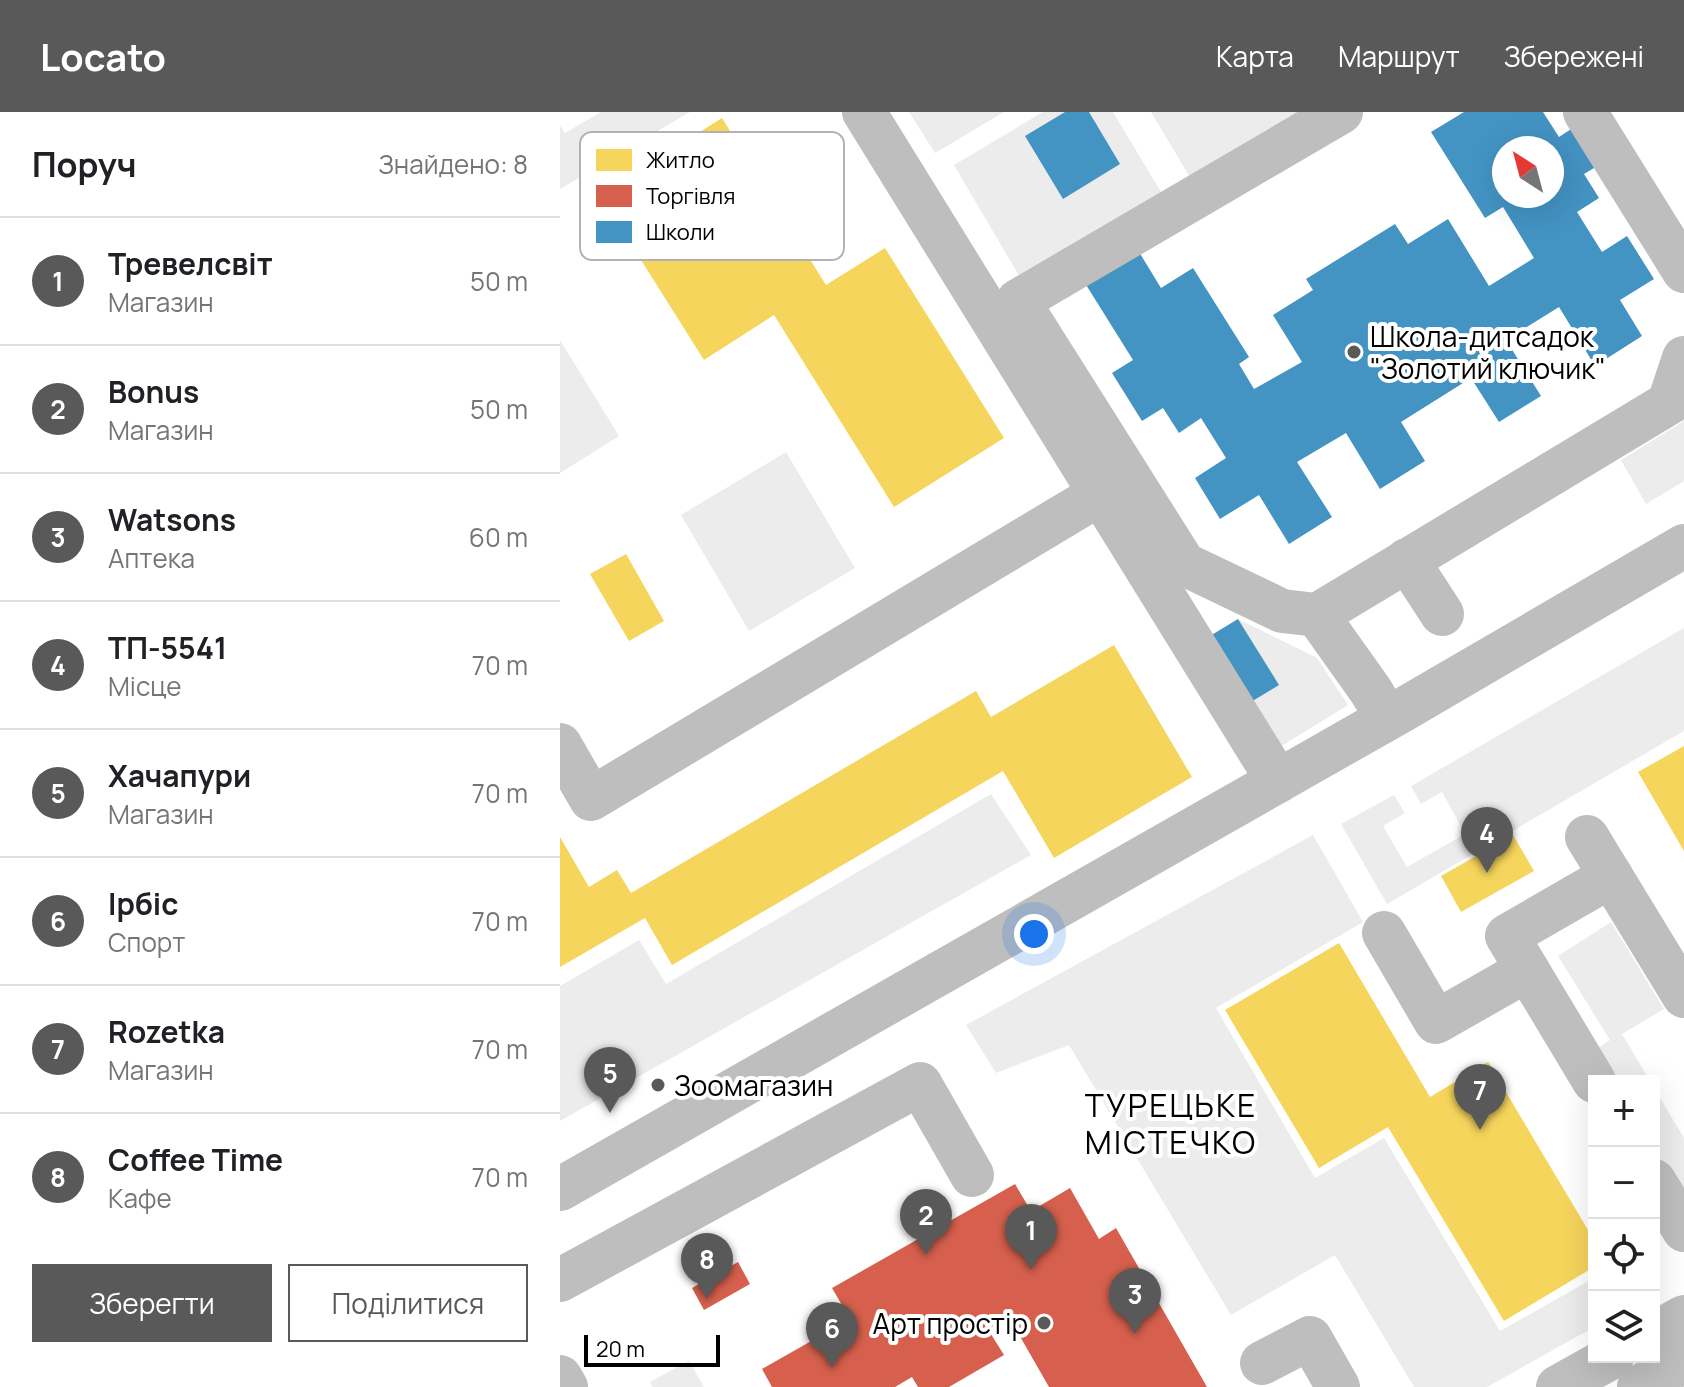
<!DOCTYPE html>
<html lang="uk">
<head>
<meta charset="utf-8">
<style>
  :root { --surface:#fff; --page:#f2f2f2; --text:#202124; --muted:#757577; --line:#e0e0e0; --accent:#595959 }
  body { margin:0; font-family:Manrope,sans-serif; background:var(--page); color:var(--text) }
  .controls { position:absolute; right:24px; bottom:24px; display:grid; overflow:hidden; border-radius:0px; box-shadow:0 8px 32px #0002 }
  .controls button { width:72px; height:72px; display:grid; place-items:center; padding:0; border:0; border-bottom:2px solid var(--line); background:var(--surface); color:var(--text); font:40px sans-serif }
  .compass { position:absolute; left:932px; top:24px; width:72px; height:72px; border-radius:50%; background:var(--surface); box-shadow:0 8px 32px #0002; rotate:324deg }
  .scale { position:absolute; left:24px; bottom:20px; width:136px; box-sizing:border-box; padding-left:8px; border:4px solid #000; border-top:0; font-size:22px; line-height:28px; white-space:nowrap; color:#000; -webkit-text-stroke:6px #fff; paint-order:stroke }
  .you { position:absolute; left:474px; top:822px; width:28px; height:28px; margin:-20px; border:6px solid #fff; border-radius:50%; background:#1a73e8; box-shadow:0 0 0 12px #1a73e833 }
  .badge { display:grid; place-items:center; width:52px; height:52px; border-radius:50%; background:var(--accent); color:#fff; font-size:26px; font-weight:700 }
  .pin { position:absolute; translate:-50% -66px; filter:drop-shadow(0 2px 4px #0008) }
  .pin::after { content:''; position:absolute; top:42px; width:28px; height:24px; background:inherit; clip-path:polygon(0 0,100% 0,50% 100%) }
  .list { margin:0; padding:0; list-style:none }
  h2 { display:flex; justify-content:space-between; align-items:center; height:104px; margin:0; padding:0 32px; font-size:34px }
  h2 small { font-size:26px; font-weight:400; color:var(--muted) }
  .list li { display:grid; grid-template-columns:52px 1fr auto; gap:24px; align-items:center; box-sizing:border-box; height:128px; padding:0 32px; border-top:2px solid var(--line) }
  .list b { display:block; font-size:30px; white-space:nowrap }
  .list p { margin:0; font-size:26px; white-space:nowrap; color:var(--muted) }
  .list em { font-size:26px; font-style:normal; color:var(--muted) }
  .actions { display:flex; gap:16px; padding:24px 32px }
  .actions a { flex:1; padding:18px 0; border:2px solid var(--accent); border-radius:0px; text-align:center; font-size:28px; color:var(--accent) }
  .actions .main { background:var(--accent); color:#fff }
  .icon { flex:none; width:44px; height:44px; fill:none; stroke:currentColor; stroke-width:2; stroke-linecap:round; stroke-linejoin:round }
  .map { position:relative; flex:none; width:1124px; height:1275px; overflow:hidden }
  header { display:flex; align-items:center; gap:48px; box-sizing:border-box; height:112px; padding:0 40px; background:var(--accent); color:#fff }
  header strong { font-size:38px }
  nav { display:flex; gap:44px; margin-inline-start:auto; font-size:28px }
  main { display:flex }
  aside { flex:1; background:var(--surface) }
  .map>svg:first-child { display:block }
  .green { fill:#ececec }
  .homes { fill:#f6d55c }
  .shops { fill:#d6604d }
  .schools { fill:#4393c3; fill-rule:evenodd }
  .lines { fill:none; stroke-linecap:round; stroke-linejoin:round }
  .minor { stroke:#bebebe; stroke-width:44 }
  .poi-dot { fill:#595959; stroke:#fff; stroke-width:3 }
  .labels { text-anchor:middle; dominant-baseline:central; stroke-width:8; stroke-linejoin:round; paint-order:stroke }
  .poi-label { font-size:28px; fill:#000; stroke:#fff; text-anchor:start }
  .quarter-label { font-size:32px; letter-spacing:2px; fill:#000; stroke:#fff }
  .key { fill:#fff; stroke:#b2b2b2; stroke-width:2 }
  .key-label { font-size:22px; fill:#000 }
</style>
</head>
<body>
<header>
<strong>Locato</strong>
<nav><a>Карта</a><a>Маршрут</a><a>Збережені</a></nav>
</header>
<main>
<aside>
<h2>Поруч<small>Знайдено: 8</small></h2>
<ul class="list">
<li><span class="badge">1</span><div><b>Тревелсвіт</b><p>Магазин</p></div><em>50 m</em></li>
<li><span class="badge">2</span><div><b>Bonus</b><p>Магазин</p></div><em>50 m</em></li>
<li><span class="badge">3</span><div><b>Watsons</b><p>Аптека</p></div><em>60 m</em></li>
<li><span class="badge">4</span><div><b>ТП-5541</b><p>Місце</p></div><em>70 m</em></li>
<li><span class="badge">5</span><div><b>Хачапури</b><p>Магазин</p></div><em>70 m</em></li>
<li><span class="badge">6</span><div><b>Ірбіс</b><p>Спорт</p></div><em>70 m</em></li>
<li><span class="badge">7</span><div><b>Rozetka</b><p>Магазин</p></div><em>70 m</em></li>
<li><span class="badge">8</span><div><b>Coffee Time</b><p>Кафе</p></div><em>70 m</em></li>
</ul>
<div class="actions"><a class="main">Зберегти</a><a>Поділитися</a></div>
</aside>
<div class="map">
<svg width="1124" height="1275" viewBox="0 0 1124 1275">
  <rect width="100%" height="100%" fill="#fff"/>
  <g class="green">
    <path d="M41,0H130L0,77V14L5,21Z"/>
    <path d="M349,0H444L375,41Z"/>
    <path d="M483,0H553L607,90L465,174L394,53Z"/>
    <path d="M591,0H756L634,72Z"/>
    <path d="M0,228L59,324L0,361Z"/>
    <path d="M1124,309V369L1086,392L1061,348Z"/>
    <path d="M226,340L295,456L189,519L121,403Z"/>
    <path d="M678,507L757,546L788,593L715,638L645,527Z"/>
    <path d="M1124,516V619L827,792L781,712L834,683L845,701L823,714L847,755L905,722L882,680L861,692L851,674Z"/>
    <path d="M431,682L471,743L0,1009V874L79,828L106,872Z"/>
    <path d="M753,723L803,810L656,896L755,1066L824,1026L940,1219L1034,1166V1215L927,1275H854L775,1143L671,1203L509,933L436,961L406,913Z"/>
    <path d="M1051,810L1104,897L1062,922L1090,969H1053L1035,938L1050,928L998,844Z"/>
    <path d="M1094,976L1124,1026V1088L1094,1038Z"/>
    <path d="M129,1249L144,1275H93L90,1270Z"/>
  </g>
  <g class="homes">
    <path d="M162,6L266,173L325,136L444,326L334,395L214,203L144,248L40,83Z"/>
    <path d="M66,442L104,509L69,529L30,462Z"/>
    <path d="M554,533L632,665L494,746L443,659L112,853L85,806L0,855V725L29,775L57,758L71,781L416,579L431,605Z"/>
    <path d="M1124,634V739L1078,660Z"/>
    <path d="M953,723L974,759L901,800L881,764Z"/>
    <path d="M779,831L870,985L928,950L1034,1128V1155L944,1209L828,1015L759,1056L665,898Z"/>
  </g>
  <g class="shops">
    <path d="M455,1072L471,1099L510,1076L539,1127L556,1116L647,1275H489L450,1207L429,1219L444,1243L389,1275H358L352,1265L335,1275H212L202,1257L290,1207L272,1176Z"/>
    <path d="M178,1150L190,1172L144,1198L132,1176Z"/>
  </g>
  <g class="schools">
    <path d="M505,0H529L560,52L503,87L465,24Z"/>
    <path d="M904,0H983L999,25L1025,8L1049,47L1024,62L1039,86L1017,100L1042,140L1067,124L1094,167L1060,188L1082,224L1035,254L999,195L946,228L981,284L939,310L911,266L841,310L865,349L820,377L786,321L737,350L772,405L729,432L699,383L660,407L635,366L666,346L641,306L619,321L603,296L582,309L552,261L573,248L523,168L576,135L601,176L633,156L689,245L679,252L694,277L742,250L713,203L753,178L746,167L835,112L848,132L888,107L929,174L974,146L943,95L925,106L871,20ZM944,36H992V84H944Z"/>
    <path d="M678,507L719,573L686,593L645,527Z"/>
  </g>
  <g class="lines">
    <g class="minor">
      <path d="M304,0L718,669"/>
      <path d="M781,0L458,189L624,452L722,499L757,503L1109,291L1124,246"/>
      <path d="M1025,0L1124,159"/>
      <path d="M847,448L882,502"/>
      <path d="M757,503L811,579L827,606"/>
      <path d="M0,633L31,687L540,382"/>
      <path d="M1027,725L1124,884"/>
      <path d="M824,821L876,910L967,858"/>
      <path d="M1034,969L947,824L1051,764"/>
      <path d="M1094,1069L1124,1118"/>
      <path d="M0,1077L841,599L1124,434"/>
      <path d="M0,1168L360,972L412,1063"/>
      <path d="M1094,1222L1124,1205"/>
      <path d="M702,1251L750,1226L778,1275"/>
      <path d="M0,1265L6,1275"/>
      <path d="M998,1275L1052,1245"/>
      <path d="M1079,1275L1124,1249"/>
    </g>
  </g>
  <g class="poi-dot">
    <circle cx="794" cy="240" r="8"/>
    <circle cx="98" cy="973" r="8"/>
    <circle cx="484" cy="1211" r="8"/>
  </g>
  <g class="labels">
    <g class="poi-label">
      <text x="810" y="224">Школа-дитсадок<tspan x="810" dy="32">"Золотий ключик"</tspan></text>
      <text x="114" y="973">Зоомагазин</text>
      <text x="468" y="1211" text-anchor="end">Арт простір</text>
    </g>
    <g class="quarter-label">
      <text x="611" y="993">ТУРЕЦЬКЕ<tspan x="611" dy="37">МІСТЕЧКО</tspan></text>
    </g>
  </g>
  <rect x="20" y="20" width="264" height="128" rx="12" class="key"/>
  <rect x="36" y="37" width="36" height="22" fill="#f6d55c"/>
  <rect x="36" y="73" width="36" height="22" fill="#d6604d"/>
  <rect x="36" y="109" width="36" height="22" fill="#4393c3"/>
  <g class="key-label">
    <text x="86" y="56">Житло</text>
    <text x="86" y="92">Торгівля</text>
    <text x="86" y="128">Школи</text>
  </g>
</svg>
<div class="controls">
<button>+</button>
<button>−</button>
<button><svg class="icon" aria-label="locate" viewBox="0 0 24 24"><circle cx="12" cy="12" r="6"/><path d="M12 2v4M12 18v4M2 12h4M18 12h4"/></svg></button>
<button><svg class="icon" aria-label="layers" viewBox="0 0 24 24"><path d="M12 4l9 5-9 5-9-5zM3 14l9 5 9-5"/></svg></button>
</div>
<svg class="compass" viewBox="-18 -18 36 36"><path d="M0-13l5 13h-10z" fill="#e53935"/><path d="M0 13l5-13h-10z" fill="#757577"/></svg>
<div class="scale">20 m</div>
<div class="you"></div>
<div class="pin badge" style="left:471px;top:1158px">1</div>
<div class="pin badge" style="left:366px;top:1143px">2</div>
<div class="pin badge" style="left:575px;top:1222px">3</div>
<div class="pin badge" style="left:927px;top:761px">4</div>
<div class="pin badge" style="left:50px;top:1001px">5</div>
<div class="pin badge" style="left:272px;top:1256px">6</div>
<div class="pin badge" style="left:920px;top:1018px">7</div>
<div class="pin badge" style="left:147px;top:1187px">8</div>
</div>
</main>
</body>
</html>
